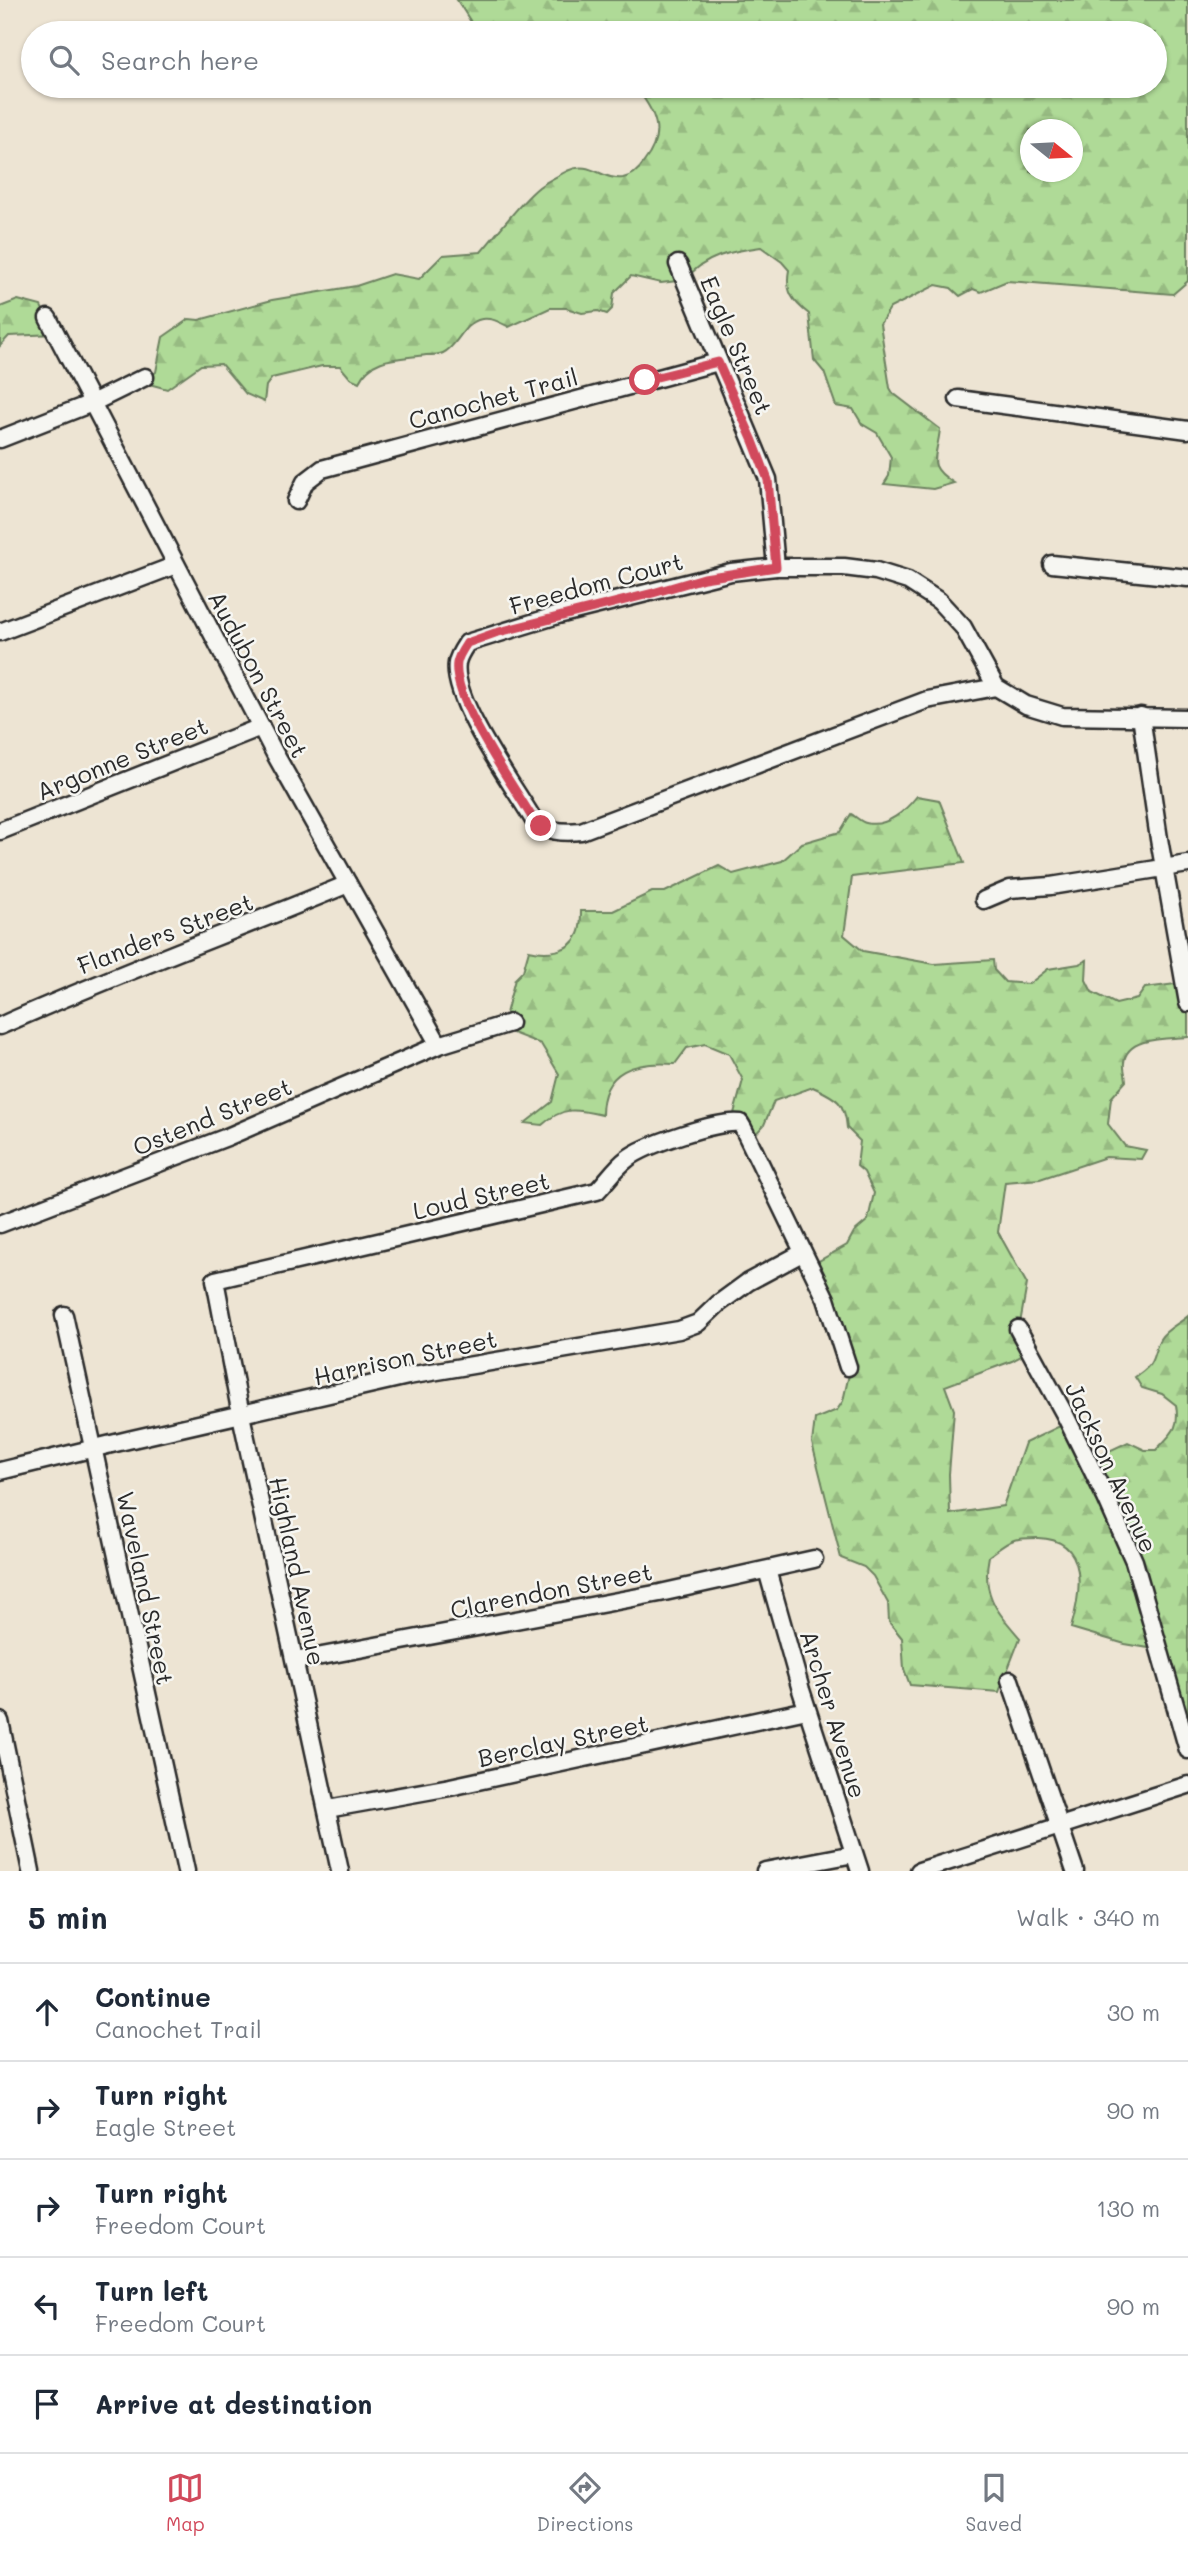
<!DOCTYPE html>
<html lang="en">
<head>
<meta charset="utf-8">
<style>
  :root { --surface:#fff; --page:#f2f2f3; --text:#1f2937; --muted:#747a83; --line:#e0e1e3; --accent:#d1495b }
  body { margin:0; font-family:Mali,sans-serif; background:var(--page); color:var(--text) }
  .compass { position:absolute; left:1020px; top:119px; width:63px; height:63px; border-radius:50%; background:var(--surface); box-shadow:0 2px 5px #0004; rotate:108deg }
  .stop { position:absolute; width:21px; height:21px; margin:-16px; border:5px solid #d1495b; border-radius:50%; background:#fff }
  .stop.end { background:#d1495b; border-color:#fff; box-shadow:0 2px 7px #0008 }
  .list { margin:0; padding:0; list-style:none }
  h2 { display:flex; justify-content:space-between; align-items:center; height:91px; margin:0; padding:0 28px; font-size:30px }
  h2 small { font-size:23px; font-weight:400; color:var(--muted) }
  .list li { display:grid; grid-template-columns:46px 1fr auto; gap:21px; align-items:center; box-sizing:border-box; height:98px; padding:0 28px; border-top:2px solid var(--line) }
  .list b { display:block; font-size:26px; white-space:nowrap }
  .list p { margin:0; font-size:23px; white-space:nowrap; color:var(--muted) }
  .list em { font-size:23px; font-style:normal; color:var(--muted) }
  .icon { flex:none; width:38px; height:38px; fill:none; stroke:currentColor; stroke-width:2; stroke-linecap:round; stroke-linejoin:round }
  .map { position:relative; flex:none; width:1188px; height:1871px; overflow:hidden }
  .search { position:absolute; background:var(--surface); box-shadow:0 2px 5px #0004; left:21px; right:21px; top:21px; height:77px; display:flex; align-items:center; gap:18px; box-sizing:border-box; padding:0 24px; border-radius:38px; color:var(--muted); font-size:26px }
  .sheet { height:581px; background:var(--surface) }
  nav { display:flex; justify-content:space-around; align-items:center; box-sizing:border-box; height:98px; border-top:2px solid var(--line); background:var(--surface); font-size:19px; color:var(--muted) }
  nav a { display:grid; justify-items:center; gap:4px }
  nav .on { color:var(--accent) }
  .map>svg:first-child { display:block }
  .forest { fill:url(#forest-firs); stroke:#6d8261; stroke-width:2; fill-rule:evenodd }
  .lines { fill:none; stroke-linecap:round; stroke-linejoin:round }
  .minor-casing { stroke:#2b2b2b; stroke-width:21 }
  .minor { stroke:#f6f6f2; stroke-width:16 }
  .route { stroke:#d1495b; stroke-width:9 }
  .labels { text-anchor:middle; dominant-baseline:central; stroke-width:5; stroke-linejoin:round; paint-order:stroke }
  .street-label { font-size:24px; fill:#2b2b2b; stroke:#f6f6f2 }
</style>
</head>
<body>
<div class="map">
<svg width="1188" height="1871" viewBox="0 0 1188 1871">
  <defs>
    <pattern id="forest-firs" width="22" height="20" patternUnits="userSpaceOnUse" patternTransform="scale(1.75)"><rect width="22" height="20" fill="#afda97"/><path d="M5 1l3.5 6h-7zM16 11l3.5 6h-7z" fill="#97bb82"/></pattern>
  </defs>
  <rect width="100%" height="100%" fill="#ede4d3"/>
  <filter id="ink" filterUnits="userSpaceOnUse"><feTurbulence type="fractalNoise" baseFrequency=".0143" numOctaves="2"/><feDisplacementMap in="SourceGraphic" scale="14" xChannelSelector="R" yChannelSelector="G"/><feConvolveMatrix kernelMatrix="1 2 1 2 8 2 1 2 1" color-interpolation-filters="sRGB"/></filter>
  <g filter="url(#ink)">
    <g class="forest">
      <path d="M457,0H1188V281L1173,294L1007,281L981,292L973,289L960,296L951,288L936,285L890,308L880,324L890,388L893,393L940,429C937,459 925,465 954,483L933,489L884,484L889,476L891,457L877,433L862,424L853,409L836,406L824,372L814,360L809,314C792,301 785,291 789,270L782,262L761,247C732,251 704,256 685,280L661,283L631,276L614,293L612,309L607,314L598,311L582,313L566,308H550L509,327C499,322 490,316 478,320C462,325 458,346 443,353C439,355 431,355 426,355C400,359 372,356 359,382L350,378L340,366H322L272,378L266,386L264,402L246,394L221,364L201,365L167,389L142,382L156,372L163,337L189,319L199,320L272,300L356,286L392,274L419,279L443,255L481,252C499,232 518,204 539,187C547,181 558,176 567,171C590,159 602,181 623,178C633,176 639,170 644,162C667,132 655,113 635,86H1155V33H478ZM1030,130H1072V172H1030Z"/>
      <path d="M18,300L41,306L55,334L9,336L0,346V307Z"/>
      <path d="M917,796L939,800L964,863L852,877L844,935L863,951L934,964L993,960L994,970L1005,982L1029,984L1048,969L1079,964L1087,960L1086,980L1092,992L1116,1004L1137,999L1145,988L1183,983L1188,1001V1037C1168,1039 1126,1036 1124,1063C1123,1068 1126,1076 1126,1081L1111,1098L1108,1124L1125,1146L1146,1150L1141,1159L1106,1157L1040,1179L1005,1182L998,1232L1027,1284L1019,1329L1030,1351L1012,1361L945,1386L954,1410L949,1474L950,1514L1003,1506L1025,1443L1068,1422L1088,1461L1128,1442L1145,1450H1156C1172,1433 1180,1429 1176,1405L1162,1394L1142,1388L1135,1377C1158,1362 1150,1358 1160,1339C1165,1330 1180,1323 1188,1316V1717L1181,1719L1160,1650L1125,1644L1071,1628C1081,1593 1090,1539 1038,1538C1010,1538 1011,1540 989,1556C981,1595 997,1611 1020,1638L999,1692L910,1685L904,1669L902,1638L889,1622L888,1603L873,1576L864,1567L841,1558L812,1443L815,1419L837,1410L843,1401L850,1370L810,1266L847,1245L854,1232L868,1220L874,1193L864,1172L857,1166L860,1141L847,1128C845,1101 836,1098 813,1087L774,1101L764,1125L751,1139L732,1121L743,1080L729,1054L705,1044L687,1048L675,1064C636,1061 602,1069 602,1115C576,1109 563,1106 542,1125L525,1123L552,1102L559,1074L541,1044L502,1029L515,979L523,971L529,950C546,954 570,953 578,934C581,928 581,918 581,911H613L652,892H665L719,866L733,874L782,861L802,843L840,832L851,814C855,816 861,822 866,823C887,828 906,810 917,796Z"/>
    </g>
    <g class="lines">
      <defs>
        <g id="minor">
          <path d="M678,264L768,479L776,567"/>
          <path d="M48,318L275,754L439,1045"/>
          <path d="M958,399L1188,430"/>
          <path d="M0,439L92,403L145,377"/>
          <path d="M296,501L305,482L322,469L718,362"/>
          <path d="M1052,564L1188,578"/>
          <path d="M0,632L176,565"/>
          <path d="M996,687L927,700L581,831C562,833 547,832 533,819C513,785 451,700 457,663C458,656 463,649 467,643L558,615L731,572L776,567H844L876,571L908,581L939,601L963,627L996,687L1026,705L1062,716L1188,718"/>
          <path d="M1141,716L1159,839L1188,1003"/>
          <path d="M0,831L261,727"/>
          <path d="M984,900L1010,889L1051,886L1188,864"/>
          <path d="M0,1026C114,975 232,932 348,884"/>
          <path d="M0,1224L227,1137L439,1045L510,1023"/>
          <path d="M64,1315L186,1871"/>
          <path d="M1018,1329L1065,1415L1106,1498L1134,1561L1188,1750"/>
          <path d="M0,1471L128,1440L408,1376L679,1330L698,1323L718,1304L748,1282L802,1253"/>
          <path d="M767,1570L801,1690L860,1871"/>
          <path d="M295,1661L660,1593L814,1559"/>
          <path d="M1010,1680L1075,1871"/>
          <path d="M0,1721L31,1871"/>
          <path d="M327,1809L450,1787L807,1710"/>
          <path d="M340,1871L241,1415L215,1280L597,1191C607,1181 616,1167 627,1159C644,1145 719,1120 740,1123L743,1128L826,1299L848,1367"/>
          <path d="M765,1871L854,1854"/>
          <path d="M919,1871L1188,1785"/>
        </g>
      </defs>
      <use href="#minor" class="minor-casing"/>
      <use href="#minor" class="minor"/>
    </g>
  </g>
  <g class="lines" filter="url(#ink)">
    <path class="route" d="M541,826L533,819C513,785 452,700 457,663C458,656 463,649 467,643L495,633L653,593L704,578L776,567L768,480L753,441L718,362L645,380"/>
  </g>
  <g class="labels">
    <g class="street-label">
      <text transform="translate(737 345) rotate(67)">Eagle Street</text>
      <text transform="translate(493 398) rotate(-15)">Canochet Trail</text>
      <text transform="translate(596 583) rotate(-15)">Freedom Court</text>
      <text transform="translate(259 674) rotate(62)">Audubon Street</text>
      <text transform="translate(122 758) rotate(-22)">Argonne Street</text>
      <text transform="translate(165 933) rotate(-21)">Flanders Street</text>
      <text transform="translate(212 1116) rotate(-22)">Ostend Street</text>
      <text transform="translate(481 1195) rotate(-13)">Loud Street</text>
      <text transform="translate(405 1357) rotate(-12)">Harrison Street</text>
      <text transform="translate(1112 1467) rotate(65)">Jackson Avenue</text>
      <text transform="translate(298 1571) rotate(78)">Highland Avenue</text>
      <text transform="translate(146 1588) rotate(78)">Waveland Street</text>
      <text transform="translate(551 1590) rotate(-11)">Clarendon Street</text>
      <text transform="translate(834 1714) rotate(73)">Archer Avenue</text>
      <text transform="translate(563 1740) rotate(-12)">Berclay Street</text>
    </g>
  </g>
</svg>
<svg class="compass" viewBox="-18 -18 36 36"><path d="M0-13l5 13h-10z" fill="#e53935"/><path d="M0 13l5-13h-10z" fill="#747a83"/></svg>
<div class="stop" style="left:645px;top:380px"></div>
<div class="stop end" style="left:541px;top:826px"></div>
<div class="search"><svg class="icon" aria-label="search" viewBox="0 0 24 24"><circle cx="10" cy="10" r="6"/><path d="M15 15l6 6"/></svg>Search here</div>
</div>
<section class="sheet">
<h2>5 min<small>Walk · 340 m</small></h2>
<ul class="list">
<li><svg class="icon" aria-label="ahead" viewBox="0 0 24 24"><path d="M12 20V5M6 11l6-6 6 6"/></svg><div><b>Continue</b><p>Canochet Trail</p></div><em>30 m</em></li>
<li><svg class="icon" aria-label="right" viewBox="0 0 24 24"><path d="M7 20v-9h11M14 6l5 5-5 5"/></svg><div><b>Turn right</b><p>Eagle Street</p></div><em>90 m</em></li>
<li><svg class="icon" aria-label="right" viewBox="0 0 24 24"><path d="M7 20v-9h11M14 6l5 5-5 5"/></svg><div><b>Turn right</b><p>Freedom Court</p></div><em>130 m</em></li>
<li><svg class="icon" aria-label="left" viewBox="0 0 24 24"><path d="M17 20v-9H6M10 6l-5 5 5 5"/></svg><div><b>Turn left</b><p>Freedom Court</p></div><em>90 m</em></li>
<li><svg class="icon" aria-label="arrive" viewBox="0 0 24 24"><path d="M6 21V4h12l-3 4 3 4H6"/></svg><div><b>Arrive at destination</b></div></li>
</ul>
</section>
<nav>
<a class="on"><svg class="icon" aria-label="map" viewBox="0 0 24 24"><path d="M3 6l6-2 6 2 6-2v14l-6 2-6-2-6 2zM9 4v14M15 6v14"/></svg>Map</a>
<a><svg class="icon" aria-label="directions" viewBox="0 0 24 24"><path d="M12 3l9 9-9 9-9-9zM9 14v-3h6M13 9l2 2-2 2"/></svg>Directions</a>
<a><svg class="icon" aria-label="saved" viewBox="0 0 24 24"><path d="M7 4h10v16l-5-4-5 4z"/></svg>Saved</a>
</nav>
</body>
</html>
